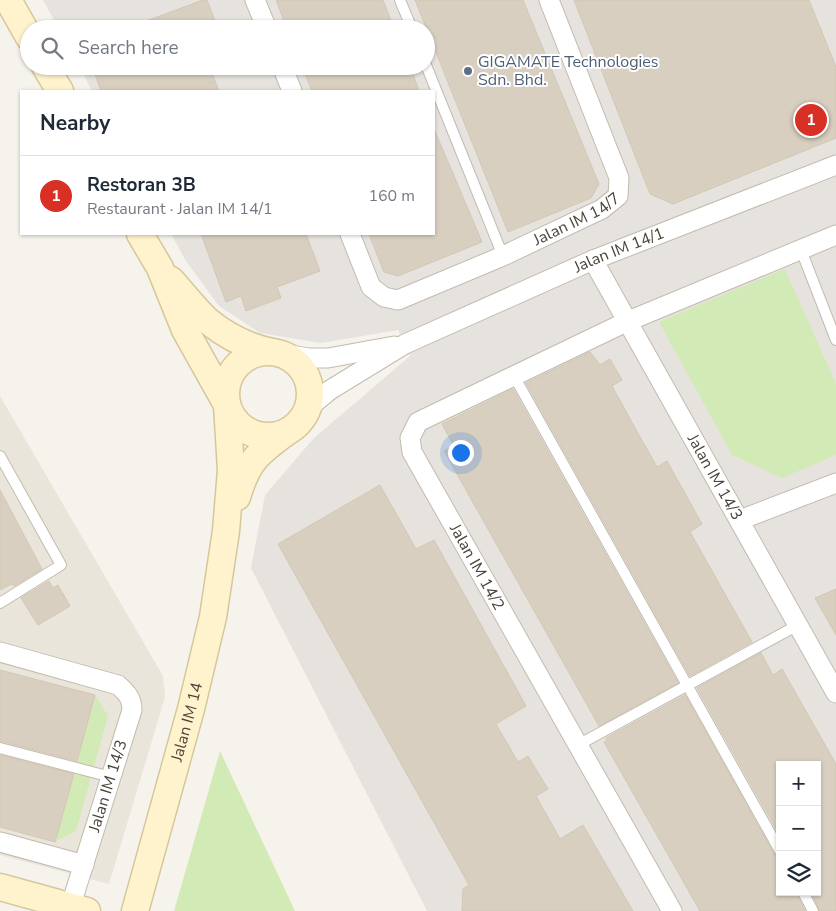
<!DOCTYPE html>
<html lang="en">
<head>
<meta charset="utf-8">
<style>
  :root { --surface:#fff; --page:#f6f6f7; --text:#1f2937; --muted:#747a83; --line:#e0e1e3; --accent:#d93025 }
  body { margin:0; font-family:"Nunito Sans",sans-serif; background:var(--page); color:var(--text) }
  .controls { position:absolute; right:15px; bottom:15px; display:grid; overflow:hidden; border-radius:0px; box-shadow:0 1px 4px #0004 }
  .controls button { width:45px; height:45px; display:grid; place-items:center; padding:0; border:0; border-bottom:1px solid var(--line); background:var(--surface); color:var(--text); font:25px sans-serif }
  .you { position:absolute; left:460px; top:452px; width:18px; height:18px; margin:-12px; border:4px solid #fff; border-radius:50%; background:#1a73e8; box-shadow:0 0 0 8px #1a73e833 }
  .badge { display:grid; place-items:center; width:32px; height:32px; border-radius:50%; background:var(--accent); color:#fff; font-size:16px; font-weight:700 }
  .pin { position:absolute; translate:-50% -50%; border:2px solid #fff; box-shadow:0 1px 5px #0006 }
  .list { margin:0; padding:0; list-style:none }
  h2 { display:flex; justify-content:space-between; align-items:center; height:65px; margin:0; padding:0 20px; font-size:21px }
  h2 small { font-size:16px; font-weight:400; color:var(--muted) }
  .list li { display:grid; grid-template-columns:32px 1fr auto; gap:15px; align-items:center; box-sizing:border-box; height:80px; padding:0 20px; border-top:1px solid var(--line) }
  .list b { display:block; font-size:19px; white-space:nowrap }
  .list p { margin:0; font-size:16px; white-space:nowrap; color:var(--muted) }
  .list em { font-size:16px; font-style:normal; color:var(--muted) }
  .icon { flex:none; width:28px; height:28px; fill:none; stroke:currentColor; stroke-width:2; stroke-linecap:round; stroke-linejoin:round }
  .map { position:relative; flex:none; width:836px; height:911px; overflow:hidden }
  .search { position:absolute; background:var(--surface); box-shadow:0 1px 4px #0004; left:20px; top:20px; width:415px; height:55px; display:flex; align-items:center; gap:12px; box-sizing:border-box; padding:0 18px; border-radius:28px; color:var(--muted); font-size:19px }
  .panel { position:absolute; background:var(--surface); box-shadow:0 1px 4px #0004; left:20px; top:90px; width:415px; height:145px; border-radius:0px }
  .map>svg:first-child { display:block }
  .residential { fill:#eae5da }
  .industrial { fill:#e6e2dd; fill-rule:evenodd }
  .green { fill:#d2eab5 }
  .building { fill:#d8cfc1; stroke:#d3c7b4 }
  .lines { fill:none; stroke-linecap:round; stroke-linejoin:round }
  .lane-casing { stroke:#c2bbae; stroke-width:12 }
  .street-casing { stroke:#c2bbae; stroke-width:21 }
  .secondary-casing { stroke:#d6c79b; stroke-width:29 }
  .lane { stroke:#fff; stroke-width:10 }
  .street { stroke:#fff; stroke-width:19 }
  .secondary { stroke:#fff3cd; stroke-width:26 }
  .service-dot { fill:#5c6f8a; stroke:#fff; stroke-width:2 }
  .labels { text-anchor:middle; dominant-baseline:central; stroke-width:4; stroke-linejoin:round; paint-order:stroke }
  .service-label { font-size:16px; fill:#4e5e75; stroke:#fff; text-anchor:start }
  .street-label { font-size:16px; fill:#4b4439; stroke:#fff }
</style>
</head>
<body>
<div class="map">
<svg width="836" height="911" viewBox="0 0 836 911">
  <rect width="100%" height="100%" fill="#f6f3ec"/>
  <path class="residential" d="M0,396L163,676L165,697L109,884L0,855Z"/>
  <path class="industrial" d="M43,0H836V911H427L251,568L265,495L314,438L410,356L398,330L321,343L260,333L219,306L186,261L171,234H434V91H92L79,66H426V29H59ZM780,765H817V892H780Z"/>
  <g class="green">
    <path d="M785,269L836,384V455L782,478L732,455L659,322Z"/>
    <path d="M95,695L108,716L93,770L75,765Z"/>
    <path d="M220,751L295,911H174Z"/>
    <path d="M75,773L91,777L76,831L55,842Z"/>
  </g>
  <g class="building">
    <path d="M203,0H207L218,29H131L130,27Z"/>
    <path d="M276,0H383L394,29H287Z"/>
    <path d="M415,0H523L599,184L591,198L508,232Z"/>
    <path d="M574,0H809L836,67V138L673,204L650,194Z"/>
    <path d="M92,66H209L219,91H101Z"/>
    <path d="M302,66H410L419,91H312Z"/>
    <path d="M434,129L482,242L398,276L384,272L369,234H434Z"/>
    <path d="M201,234H306L320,271L277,287L281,298L246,311L241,296L226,302Z"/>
    <path d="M590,352L600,365L610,359L622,380L612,386L635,428L657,467L667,461L702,524L690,532L752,642L690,676L526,383Z"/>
    <path d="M513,389L678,683L599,726L444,451L454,446L442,424Z"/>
    <path d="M380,485L416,549L434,540L526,706L496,724L518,762L528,756L548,789L536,796L560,839L583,825L633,911H462L463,889L469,885L278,544Z"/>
    <path d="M0,490L42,569L14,586L12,584L0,590Z"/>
    <path d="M49,581L53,588L58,585L70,606L38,625L21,598Z"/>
    <path d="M836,589V635L815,598Z"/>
    <path d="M761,653L773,675L782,669L836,764V911H820L811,892H817V765H780V836L697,688Z"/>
    <path d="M0,670L95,695L77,761L0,741Z"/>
    <path d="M685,695L774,854L780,858V892H796L805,911H700L604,742L607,740L606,738Z"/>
    <path d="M0,755L74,774L55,842L0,827Z"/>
  </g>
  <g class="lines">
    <defs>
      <g id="lane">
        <path d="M400,0L412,29"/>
        <path d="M426,65L503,256"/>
        <path d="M801,250L836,340"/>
        <path d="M514,376L780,851"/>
        <path d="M0,456L61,565L0,603"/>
        <path d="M578,745L798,625"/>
        <path d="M0,748L111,777"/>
        <path d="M803,892L813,911"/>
      </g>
      <g id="street">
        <path d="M255,0L267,29"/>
        <path d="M282,66L292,91"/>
        <path id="s1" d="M350,234L371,287L384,297L398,300L503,256L602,209L618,196L619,178L549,0"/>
        <path id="s2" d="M593,260L836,693"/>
        <path d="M272,352L309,358H328L394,346"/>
        <path id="s3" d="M296,424L314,403L330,390L405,344L593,260L836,165"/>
        <path d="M740,520L836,483"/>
        <path d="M0,652L118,685C127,693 132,698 132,710L69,911"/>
        <path d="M0,842L84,865"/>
        <path d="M672,911L412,452L410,438L418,422L626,322L836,235"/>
      </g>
      <g id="secondary">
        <path d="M8,0L29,37"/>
        <path d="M45,66L60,91"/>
        <path d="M171,280C183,293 194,308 208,321C226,336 249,347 272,352"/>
        <circle cx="268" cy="394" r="42"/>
        <path d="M237,497C248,460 258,453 288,431"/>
        <path d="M0,887L87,911"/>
        <path id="s4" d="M135,911L191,709L213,617L226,531L231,470L227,405L185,330L160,268L140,234"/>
      </g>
    </defs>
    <use href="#lane" class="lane-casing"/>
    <use href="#street" class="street-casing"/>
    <use href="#secondary" class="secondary-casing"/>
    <use href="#lane" class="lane"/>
    <use href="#street" class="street"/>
    <use href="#secondary" class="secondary"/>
  </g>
  <circle class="service-dot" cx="468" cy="71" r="5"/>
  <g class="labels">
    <g class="service-label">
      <text x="478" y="62">GIGAMATE Technologies<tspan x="478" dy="18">Sdn. Bhd.</tspan></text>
    </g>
    <g class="street-label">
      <text stroke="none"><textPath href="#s1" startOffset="284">Jalan IM 14/7</textPath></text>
      <text stroke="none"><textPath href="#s3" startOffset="370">Jalan IM 14/1</textPath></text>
      <text stroke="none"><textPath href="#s2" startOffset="249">Jalan IM 14/3</textPath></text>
      <text transform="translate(477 567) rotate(61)">Jalan IM 14/2</text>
      <text stroke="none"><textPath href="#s4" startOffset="196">Jalan IM 14</textPath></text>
      <text transform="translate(108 786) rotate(-73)">Jalan IM 14/3</text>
    </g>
  </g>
</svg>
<div class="controls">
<button>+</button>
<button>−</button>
<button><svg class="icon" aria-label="layers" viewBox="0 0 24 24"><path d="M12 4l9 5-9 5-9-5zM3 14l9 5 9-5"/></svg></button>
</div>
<div class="you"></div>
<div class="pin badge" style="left:811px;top:120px">1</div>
<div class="search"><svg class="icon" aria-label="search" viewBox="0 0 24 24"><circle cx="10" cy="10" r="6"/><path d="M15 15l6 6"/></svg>Search here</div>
<section class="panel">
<h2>Nearby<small></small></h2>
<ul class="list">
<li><span class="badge">1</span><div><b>Restoran 3B</b><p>Restaurant · Jalan IM 14/1</p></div><em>160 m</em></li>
</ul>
</section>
</div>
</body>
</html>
